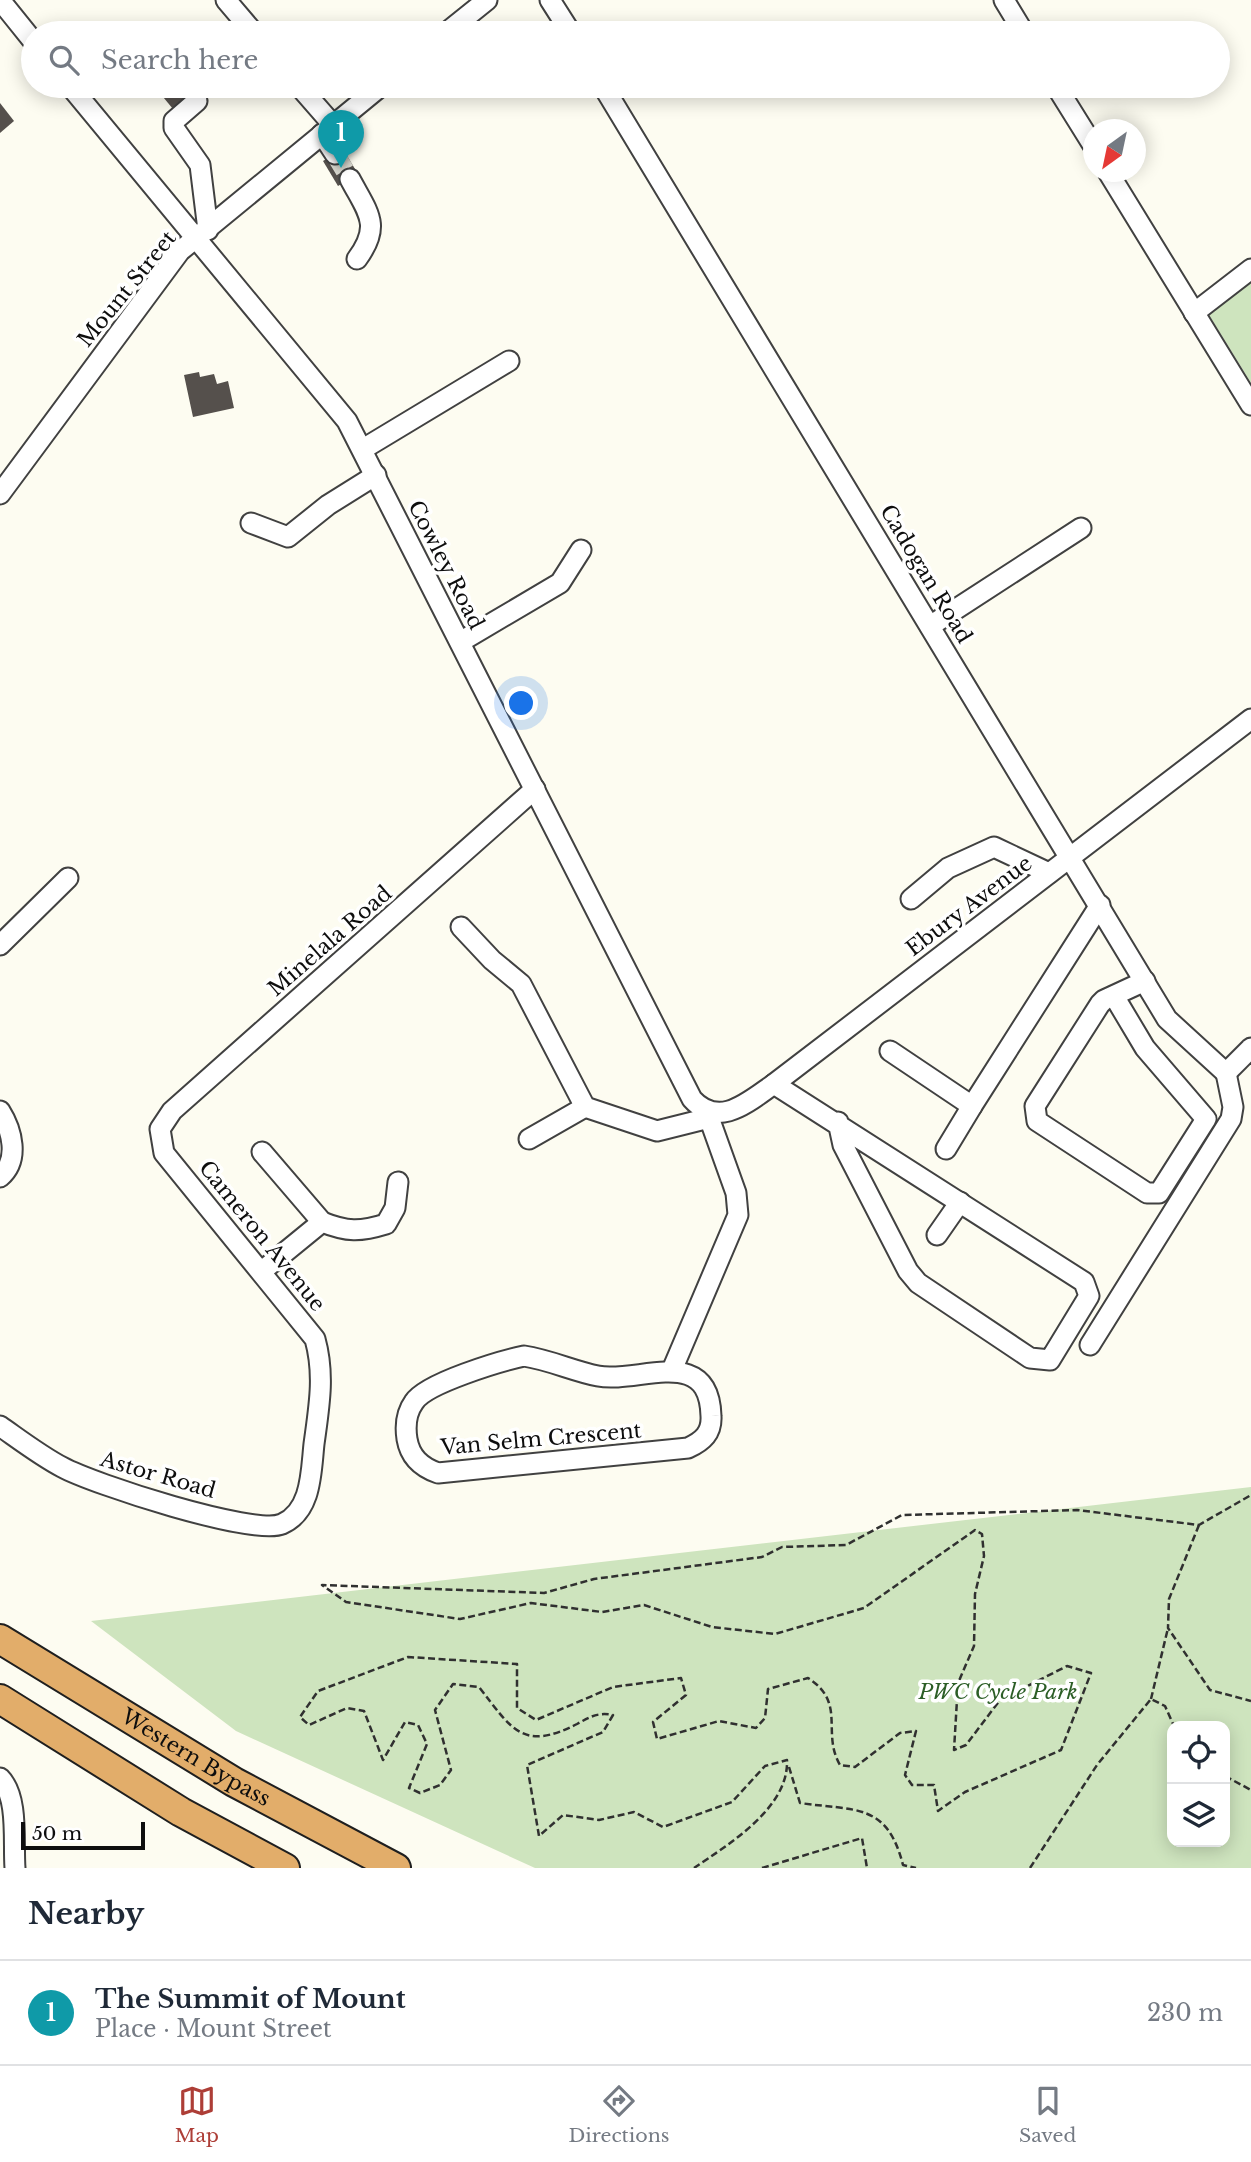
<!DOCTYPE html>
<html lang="en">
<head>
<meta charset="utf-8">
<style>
  :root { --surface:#fff; --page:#f2f2f3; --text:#1f2937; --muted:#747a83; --line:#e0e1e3; --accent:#ad3e37 }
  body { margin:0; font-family:"Libre Baskerville",serif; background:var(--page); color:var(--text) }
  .controls { position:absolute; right:21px; bottom:21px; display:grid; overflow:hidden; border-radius:14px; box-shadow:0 4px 18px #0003 }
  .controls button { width:63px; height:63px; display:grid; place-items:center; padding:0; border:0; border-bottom:2px solid var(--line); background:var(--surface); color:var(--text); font:35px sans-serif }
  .compass { position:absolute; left:1083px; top:119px; width:63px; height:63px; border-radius:50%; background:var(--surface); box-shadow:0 4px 18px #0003; rotate:213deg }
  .scale { position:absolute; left:21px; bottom:18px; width:124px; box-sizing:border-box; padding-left:7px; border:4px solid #0e0e0e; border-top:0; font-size:19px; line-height:24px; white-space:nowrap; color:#0e0e0e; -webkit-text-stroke:5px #fff; paint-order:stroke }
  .you { position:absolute; left:522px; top:704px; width:24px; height:24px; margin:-18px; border:5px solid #fff; border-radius:50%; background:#1a73e8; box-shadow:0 0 0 10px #1a73e833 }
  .badge { display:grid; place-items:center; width:46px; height:46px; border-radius:50%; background:var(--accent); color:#fff; font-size:23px; font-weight:700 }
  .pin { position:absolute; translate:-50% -58px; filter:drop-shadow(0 2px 4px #0008) }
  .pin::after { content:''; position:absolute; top:37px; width:24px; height:21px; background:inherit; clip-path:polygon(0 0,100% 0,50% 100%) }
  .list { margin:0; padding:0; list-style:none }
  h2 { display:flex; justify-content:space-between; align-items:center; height:91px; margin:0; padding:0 28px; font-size:30px }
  h2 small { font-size:23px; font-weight:400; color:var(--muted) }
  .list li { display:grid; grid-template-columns:46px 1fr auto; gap:21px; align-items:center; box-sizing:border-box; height:105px; padding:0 28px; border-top:2px solid var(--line) }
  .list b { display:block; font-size:26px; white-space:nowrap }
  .list p { margin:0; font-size:23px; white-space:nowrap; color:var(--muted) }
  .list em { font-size:23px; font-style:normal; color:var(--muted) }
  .icon { flex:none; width:38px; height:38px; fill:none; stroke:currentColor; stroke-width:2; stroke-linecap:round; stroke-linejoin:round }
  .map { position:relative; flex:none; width:1251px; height:1868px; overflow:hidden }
  .search { position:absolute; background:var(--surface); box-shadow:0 4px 18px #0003; left:21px; right:21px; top:21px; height:77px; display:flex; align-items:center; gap:18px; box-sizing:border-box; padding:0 24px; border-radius:38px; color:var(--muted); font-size:26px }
  .sheet { height:196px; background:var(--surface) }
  nav { display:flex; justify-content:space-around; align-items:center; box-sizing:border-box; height:98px; border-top:2px solid var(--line); background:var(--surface); font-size:19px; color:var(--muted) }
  nav a { display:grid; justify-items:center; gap:4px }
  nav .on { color:var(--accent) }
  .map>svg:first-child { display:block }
  .green { fill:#cee4be; fill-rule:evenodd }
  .building { fill:#55504c }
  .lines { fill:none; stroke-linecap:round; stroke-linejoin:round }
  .minor-tunnel { stroke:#d9d8cf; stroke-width:19; stroke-dasharray:19 10; stroke-linecap:butt }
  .minor-casing { stroke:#414141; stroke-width:23 }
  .highway-casing { stroke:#1f1f1f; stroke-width:32 }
  .path { stroke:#303030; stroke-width:2.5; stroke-dasharray:7 3.5; stroke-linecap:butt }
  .minor { stroke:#fff; stroke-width:19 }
  .highway { stroke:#e2ad6a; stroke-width:28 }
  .labels { text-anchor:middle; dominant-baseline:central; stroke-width:7; stroke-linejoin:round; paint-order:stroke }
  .street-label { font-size:21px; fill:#0e0e0e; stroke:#fff }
  .park-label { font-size:21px; font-style:italic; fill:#2c5e26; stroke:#fff }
</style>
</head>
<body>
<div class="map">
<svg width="1251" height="1868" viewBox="0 0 1251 1868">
  <rect width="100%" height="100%" fill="#fdfcf1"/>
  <g class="green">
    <path d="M1251,267V383L1201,302Z"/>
    <path d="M1251,1487V1868H535L236,1731L91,1621ZM1172,1726H1225V1842H1172Z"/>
  </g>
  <g class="building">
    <path d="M154,86H188L193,92L173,109Z"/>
    <path d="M0,103L14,121L0,133Z"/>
    <path d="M343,149L358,174L338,186L323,161Z"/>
    <path d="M199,372L200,377L214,374L217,384L228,381L234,408L193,417L184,375Z"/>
  </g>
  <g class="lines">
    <path class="minor-tunnel" d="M335,154L350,179"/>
    <defs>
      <g id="minor">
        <path d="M0,0L33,41"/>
        <path d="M226,0L254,33"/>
        <path d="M550,0L571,33"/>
        <path d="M1004,0L1024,33"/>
        <path d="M446,33L487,0"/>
        <path d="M70,86L347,421L692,1099C719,1129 748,1102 774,1084L1251,719"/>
        <path d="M299,86L333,125"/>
        <path d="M603,86L1167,1019L1226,1073"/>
        <path d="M1056,86L1094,147"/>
        <path d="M197,101L174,121V128L200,165L208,230"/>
        <path d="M322,134L335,154"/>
        <path d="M1108,172L1251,405"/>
        <path d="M350,179C368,213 382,225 357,259"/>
        <path d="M1194,313L1251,269"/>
        <path d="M363,449L509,361"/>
        <path d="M0,494L180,251L381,86"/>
        <path d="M251,523L288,537L328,505L376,475"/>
        <path d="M930,626L1081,528"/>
        <path d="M460,642L560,583L581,550"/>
        <path d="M911,899L948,868L994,847L1049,873"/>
        <path d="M461,927L492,960L521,984L585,1107L657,1131L709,1118"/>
        <path d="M0,945L68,878"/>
        <path d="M1114,996L1145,1048L1206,1119L1159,1193H1147L1037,1121L1035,1106L1100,1004L1104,1000L1145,981"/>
        <path d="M890,1051L972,1106L1100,905"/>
        <path d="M1226,1073L1251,1048"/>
        <path d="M774,1084L1084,1282L1089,1296L1050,1360L1030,1358L918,1283L908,1271L843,1145L838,1122"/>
        <path d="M0,1111C12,1130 20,1160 0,1177"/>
        <path d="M529,1139L585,1107"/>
        <path d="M946,1149L972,1106"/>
        <path d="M262,1152L322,1222"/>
        <path d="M937,1235L960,1202"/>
        <path d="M262,1271L322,1222C347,1232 360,1232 386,1224L395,1208L398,1182"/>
        <path d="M1090,1345L1231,1119L1233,1107L1226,1073"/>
        <path d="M524,1356C550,1360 573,1371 598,1376C638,1384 709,1344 711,1416C712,1433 703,1441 688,1448L438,1473C421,1467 410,1457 407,1439C405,1426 406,1413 414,1402C426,1383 501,1361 524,1356Z"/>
        <path d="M672,1370L738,1215L736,1193L707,1112"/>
        <path d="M0,1426C20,1440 41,1456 62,1467C93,1484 253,1536 282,1524C312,1511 311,1471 314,1444C319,1407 325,1375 315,1339L164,1153L160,1129L172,1111L535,789"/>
        <path d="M0,1778C19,1797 13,1843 15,1868"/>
      </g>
      <g id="highway">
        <path id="s1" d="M0,1639L234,1782L396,1868"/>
        <path d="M0,1699L181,1812L285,1868"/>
      </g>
    </defs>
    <use href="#minor" class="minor-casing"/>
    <use href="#highway" class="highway-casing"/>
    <g class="path">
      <path d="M1199,1525L1169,1599L1168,1628L1210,1690L1251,1701"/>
      <path d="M1151,1699L1168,1628"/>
      <path d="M789,1767L800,1803C855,1811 887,1802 903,1865L916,1868"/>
      <path d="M1225,1776L1251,1790"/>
      <path d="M694,1868C729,1844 789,1808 787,1760L765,1766L732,1802L663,1827L634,1812L599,1820L563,1815L539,1836L527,1765L603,1732L613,1715C597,1712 590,1717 577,1724C522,1752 512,1729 479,1687L453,1684L435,1710L451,1770L440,1785L420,1793L409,1788L427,1744L418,1725L405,1722L383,1760L364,1711L347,1708L309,1725L300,1717L318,1691L408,1657L517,1664V1708L536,1720L613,1687L681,1678L686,1695L653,1722L657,1739L719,1721L756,1728L765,1718L768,1689L808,1678C847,1703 821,1732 840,1765L855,1767L900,1733L916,1731L905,1775L912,1785H934L938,1811L965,1792L1061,1750L1091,1673L1067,1666L1000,1700L966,1745L954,1750L958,1683L974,1646L975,1594L984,1556L982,1534L975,1530L864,1608L775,1634L712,1627L644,1605L602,1612L531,1603L460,1619L346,1602L322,1585L544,1593L594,1579L762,1557L782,1547L846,1545L902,1515L1077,1510L1199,1525L1251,1495"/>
      <path d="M762,1868L862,1838L867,1868"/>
      <path d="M1030,1868L1097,1765L1151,1699L1165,1706L1174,1726"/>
    </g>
    <use href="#minor" class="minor"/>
    <use href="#highway" class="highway"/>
  </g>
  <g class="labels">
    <g class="street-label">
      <text transform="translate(127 289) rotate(-51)">Mount Street</text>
      <text transform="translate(446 565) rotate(63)">Cowley Road</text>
      <text transform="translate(926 574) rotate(59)">Cadogan Road</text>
      <text transform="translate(969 906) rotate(-37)">Ebury Avenue</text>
      <text transform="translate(330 941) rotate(-41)">Minelala Road</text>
      <text transform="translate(262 1236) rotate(51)">Cameron Avenue</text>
      <text transform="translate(541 1439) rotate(-5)">Van Selm Crescent</text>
      <text transform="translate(158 1475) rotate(16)">Astor Road</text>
      <text stroke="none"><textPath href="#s1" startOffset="229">Western Bypass</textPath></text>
    </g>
    <g class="park-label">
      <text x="998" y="1692">PWC Cycle Park</text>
    </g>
  </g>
</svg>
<div class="controls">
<button><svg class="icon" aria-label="locate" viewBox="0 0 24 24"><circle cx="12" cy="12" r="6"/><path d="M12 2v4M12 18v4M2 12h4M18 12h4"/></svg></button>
<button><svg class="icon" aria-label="layers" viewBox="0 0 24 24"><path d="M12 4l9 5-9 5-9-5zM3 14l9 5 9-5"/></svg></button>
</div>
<svg class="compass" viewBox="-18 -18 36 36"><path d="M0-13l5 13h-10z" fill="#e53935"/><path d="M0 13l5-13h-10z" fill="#747a83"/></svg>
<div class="scale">50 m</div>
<div class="you"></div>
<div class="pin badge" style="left:341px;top:168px;background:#0f9aa8">1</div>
<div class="search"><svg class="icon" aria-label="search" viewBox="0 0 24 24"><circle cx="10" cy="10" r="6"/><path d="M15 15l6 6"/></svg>Search here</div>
</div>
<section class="sheet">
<h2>Nearby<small></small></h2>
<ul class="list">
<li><span class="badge" style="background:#0f9aa8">1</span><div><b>The Summit of Mount</b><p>Place · Mount Street</p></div><em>230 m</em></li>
</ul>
</section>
<nav>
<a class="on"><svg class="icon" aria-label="map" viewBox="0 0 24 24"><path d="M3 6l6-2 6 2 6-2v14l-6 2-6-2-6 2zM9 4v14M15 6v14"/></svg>Map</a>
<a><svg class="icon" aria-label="directions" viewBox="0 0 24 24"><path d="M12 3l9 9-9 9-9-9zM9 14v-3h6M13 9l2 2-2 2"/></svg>Directions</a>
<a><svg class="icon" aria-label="saved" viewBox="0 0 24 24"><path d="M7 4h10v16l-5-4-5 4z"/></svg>Saved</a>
</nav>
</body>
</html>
